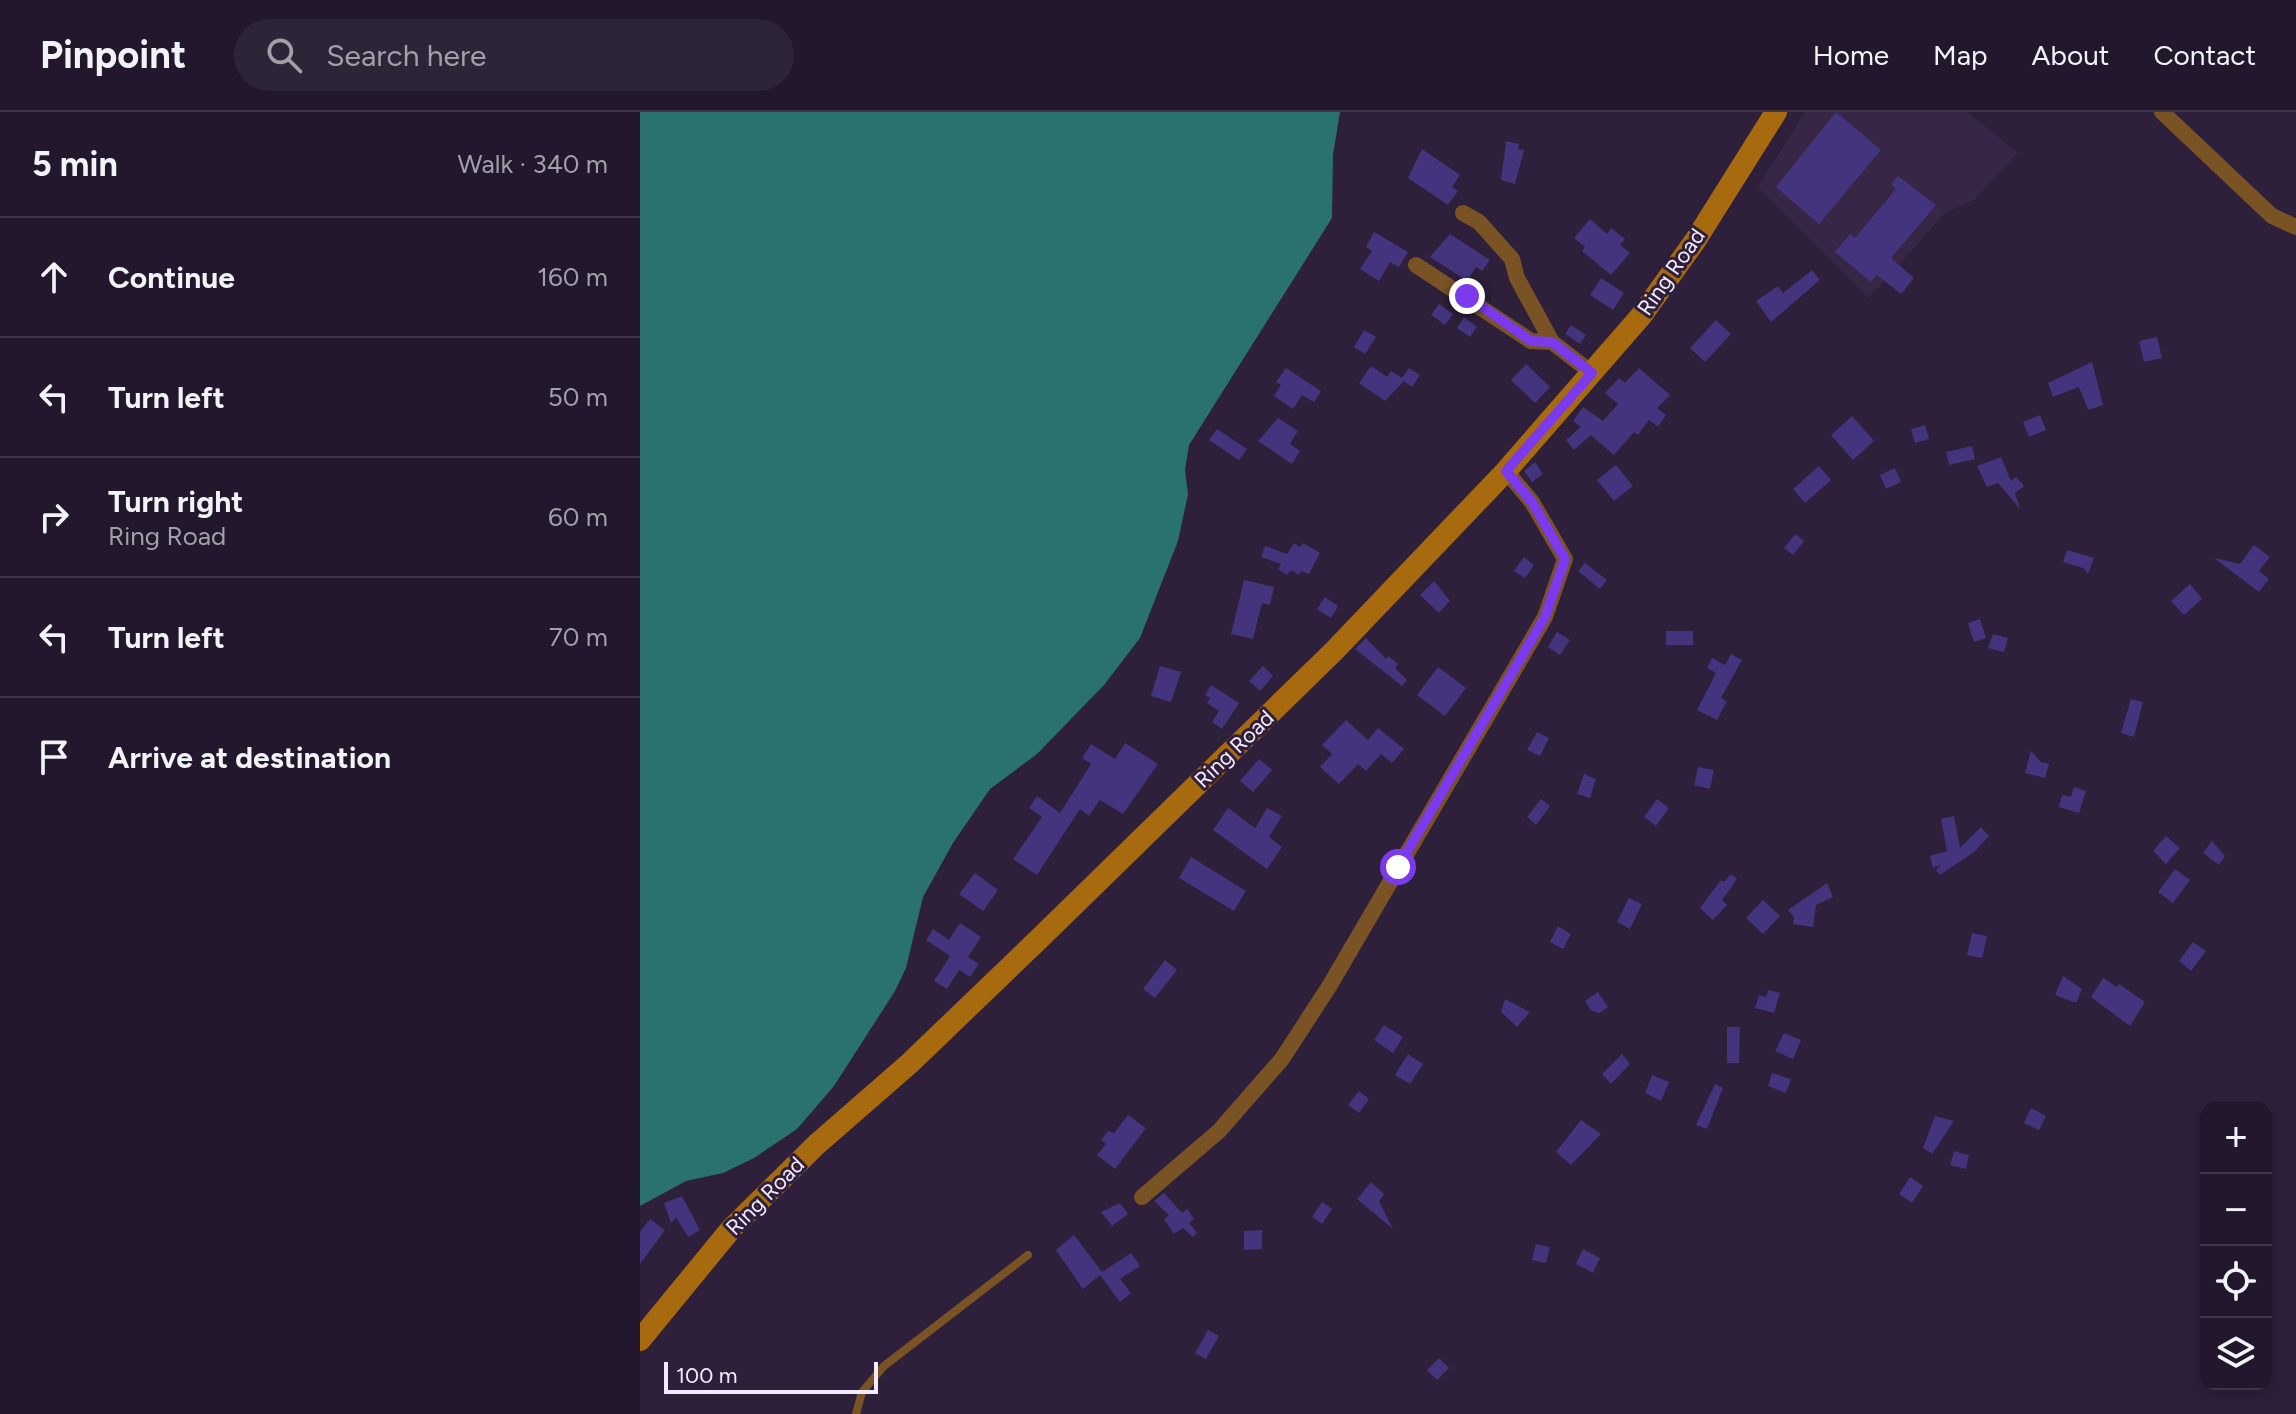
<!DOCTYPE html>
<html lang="en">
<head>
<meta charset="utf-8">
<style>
  :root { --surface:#22172c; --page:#2e2438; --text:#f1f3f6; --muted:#a29fa9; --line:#3f3648 }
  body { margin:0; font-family:Figtree,sans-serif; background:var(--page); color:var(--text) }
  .controls { position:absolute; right:24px; bottom:24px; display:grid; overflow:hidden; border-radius:16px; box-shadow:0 4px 12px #0003 }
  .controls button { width:72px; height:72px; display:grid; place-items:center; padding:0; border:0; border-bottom:2px solid var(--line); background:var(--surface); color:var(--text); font:40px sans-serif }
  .scale { position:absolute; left:24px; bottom:20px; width:214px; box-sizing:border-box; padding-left:8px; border:4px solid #f4eafd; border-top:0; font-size:22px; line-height:28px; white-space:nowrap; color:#f4eafd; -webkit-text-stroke:6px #2e1f3a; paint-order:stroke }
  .stop { position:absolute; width:24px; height:24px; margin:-18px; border:6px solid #7c3aed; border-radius:50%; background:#fff }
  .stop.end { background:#7c3aed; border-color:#fff; box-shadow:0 2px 8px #0008 }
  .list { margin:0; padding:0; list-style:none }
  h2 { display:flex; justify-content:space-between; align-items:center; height:104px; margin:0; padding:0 32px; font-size:34px }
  h2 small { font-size:26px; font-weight:400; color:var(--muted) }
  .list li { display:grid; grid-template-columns:52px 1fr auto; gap:24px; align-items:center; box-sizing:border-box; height:120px; padding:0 32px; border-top:2px solid var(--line) }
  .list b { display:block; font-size:30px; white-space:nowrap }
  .list p { margin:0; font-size:26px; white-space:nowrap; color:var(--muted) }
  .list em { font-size:26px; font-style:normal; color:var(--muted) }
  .icon { flex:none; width:44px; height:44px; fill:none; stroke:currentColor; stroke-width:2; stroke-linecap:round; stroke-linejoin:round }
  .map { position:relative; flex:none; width:1656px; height:1302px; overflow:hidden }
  header { display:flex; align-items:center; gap:48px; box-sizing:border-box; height:112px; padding:0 40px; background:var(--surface); border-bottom:2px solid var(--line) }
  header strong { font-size:38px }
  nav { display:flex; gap:44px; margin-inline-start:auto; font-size:28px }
  .search { width:560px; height:72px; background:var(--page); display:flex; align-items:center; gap:20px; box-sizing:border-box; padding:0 28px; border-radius:44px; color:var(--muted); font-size:30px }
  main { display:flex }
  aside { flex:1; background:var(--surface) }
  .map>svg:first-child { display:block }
  .built { fill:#382647 }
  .water { fill:#2a726e }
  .building { fill:#43347d }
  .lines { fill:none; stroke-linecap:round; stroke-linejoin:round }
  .lane { stroke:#795324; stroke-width:8 }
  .street { stroke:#795324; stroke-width:16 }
  .secondary { stroke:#a76a0e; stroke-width:22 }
  .route { stroke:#7c3aed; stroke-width:10 }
  .labels { text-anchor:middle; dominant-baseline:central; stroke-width:6; stroke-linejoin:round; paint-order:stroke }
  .street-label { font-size:22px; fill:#f4eafd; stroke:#2e1f3a }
</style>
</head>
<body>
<header>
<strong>Pinpoint</strong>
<div class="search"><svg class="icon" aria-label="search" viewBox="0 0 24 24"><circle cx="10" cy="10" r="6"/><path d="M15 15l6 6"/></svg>Search here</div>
<nav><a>Home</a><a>Map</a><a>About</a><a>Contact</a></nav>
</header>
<main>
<aside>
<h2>5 min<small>Walk · 340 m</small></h2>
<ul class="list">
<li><svg class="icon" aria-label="ahead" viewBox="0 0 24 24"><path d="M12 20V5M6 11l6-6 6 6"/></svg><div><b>Continue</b></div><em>160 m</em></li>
<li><svg class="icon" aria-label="left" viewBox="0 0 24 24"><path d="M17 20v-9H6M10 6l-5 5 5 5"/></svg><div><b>Turn left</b></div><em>50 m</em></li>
<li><svg class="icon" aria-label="right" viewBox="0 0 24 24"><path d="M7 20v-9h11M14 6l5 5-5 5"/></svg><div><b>Turn right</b><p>Ring Road</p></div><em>60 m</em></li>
<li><svg class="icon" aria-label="left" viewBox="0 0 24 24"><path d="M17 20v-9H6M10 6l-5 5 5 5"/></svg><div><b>Turn left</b></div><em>70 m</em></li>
<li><svg class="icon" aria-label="arrive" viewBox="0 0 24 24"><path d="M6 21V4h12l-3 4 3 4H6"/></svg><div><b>Arrive at destination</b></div></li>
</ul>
</aside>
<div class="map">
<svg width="1656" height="1302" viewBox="0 0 1656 1302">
  <rect width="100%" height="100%" fill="#2e1f3a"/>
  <path class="built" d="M1165,0H1327L1378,41L1334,88L1306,100L1229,186L1118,75Z"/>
  <path class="water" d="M0,0H700L693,43L692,106L549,333L545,358L548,382L538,429L500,526L464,573L397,642L350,677L313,731L283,785L266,856L255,879L194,974L157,1017L114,1046L83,1061L46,1069L0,1094Z"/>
  <g class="building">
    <path d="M1196,0L1241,38L1179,112L1136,75Z"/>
    <path d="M866,29L879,32L878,37L884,38L875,72L861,68Z"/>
    <path d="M782,37L820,63L812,75L818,79L808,93L768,66Z"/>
    <path d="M1258,64L1296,93L1251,146L1274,166L1261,182L1237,163L1231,170L1195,140L1210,122L1215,126L1256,77L1251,72Z"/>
    <path d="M950,107L967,122L971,116L985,127L980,133L990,141L971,163L942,139L945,135L934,126Z"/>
    <path d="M734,120L768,140L759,155L750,150L739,169L720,157L732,139L726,135Z"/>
    <path d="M810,122L850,148L842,159L836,155L827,169L790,145Z"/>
    <path d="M1172,158L1180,168L1131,210L1116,189L1138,174L1143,181Z"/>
    <path d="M961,166L984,181L973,198L950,183Z"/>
    <path d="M799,192L813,202L805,213L791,203Z"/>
    <path d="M824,205L837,215L830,225L817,216Z"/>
    <path d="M1076,208L1091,222L1065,250L1050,236Z"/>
    <path d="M931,213L946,223L940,232L925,222Z"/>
    <path d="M724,218L736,225L725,242L714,235Z"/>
    <path d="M1517,225L1522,246L1504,250L1499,229Z"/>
    <path d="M1452,250L1463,293L1448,298L1439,275L1413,285L1408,271Z"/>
    <path d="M886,252L910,275L895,291L871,268Z"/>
    <path d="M731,254L747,265L751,259L762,266L769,256L780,263L772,275L764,269L745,289L719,271Z"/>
    <path d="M646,256L681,279L674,290L662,283L653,297L634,284L641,273L636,270Z"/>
    <path d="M999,256L1030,283L1017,296L1026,303L1018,315L1009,308L998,323L994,320L974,343L951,323L934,338L926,328L941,315L933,309L943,295L963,309L978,292L965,281L979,266L985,271Z"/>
    <path d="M1400,303L1406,318L1389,325L1383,310Z"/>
    <path d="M1212,304L1234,329L1213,348L1191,323Z"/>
    <path d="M638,306L658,319L650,332L660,339L652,352L618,329Z"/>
    <path d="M1285,313L1289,327L1275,331L1271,317Z"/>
    <path d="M577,317L607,337L599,348L569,328Z"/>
    <path d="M1332,334L1335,347L1309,353L1306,340Z"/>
    <path d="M1361,345L1371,369L1376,365L1384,374L1375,381L1380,397L1358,371L1347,375L1337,354Z"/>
    <path d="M895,350L903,362L892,370L884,359Z"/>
    <path d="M976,353L993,374L974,389L957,368Z"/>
    <path d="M1179,354L1191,368L1165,391L1153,377Z"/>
    <path d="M1255,356L1261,370L1246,377L1240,363Z"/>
    <path d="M1155,422L1164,429L1153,443L1144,436Z"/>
    <path d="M654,431L660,435L663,431L680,441L669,462L661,459L659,463L651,458L647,463L638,457L641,452L621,445L625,434L647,442Z"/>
    <path d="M1614,433L1630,445L1619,459L1629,467L1619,480L1574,446L1600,452Z"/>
    <path d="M1427,438L1454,446L1448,462L1443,456L1423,450Z"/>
    <path d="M884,445L894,453L885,466L874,459Z"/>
    <path d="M945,451L967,468L960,477L938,459Z"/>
    <path d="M604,468L634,475L630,493L622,491L613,527L591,522Z"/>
    <path d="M794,469L810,489L799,501L780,483Z"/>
    <path d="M1550,472L1562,487L1544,503L1531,489Z"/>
    <path d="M685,485L698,494L691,506L677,497Z"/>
    <path d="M1340,507L1346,526L1334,530L1328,511Z"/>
    <rect x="1026" y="519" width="27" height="14"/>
    <path d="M917,520L930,528L920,543L908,535Z"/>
    <path d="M1353,522L1368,526L1364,540L1348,536Z"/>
    <path d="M726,526L746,547L748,544L758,552L755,556L767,568L762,574L715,537Z"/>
    <path d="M1091,542L1102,548L1081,586L1087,589L1077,608L1057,598L1076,561L1067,556L1072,546L1085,553Z"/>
    <path d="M520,554L541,560L531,590L511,584Z"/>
    <path d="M623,554L633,564L620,579L609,569Z"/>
    <path d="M798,555L826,576L805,604L777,583Z"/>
    <path d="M571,573L599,591L582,617L572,610L579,599L567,591L570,586L565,583Z"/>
    <path d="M1491,587L1503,590L1494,625L1481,621Z"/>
    <path d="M706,608L728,628L738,616L764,637L752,651L741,642L726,659L718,652L699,672L680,655L692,642L682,633Z"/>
    <path d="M897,620L909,626L900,644L887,638Z"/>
    <path d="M485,631L518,652L483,702L460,688L449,704L440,697L397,763L373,747L402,705L389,696L397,684L420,701L451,652L442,646L451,632L475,647Z"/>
    <path d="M1391,639L1401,650L1409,652L1405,666L1385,661Z"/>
    <path d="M619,647L632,658L613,680L600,669Z"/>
    <path d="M1058,655L1074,658L1070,677L1054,673Z"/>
    <path d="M944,662L956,667L950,686L937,682Z"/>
    <path d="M1434,675L1446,679L1439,701L1419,695L1422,683L1431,685Z"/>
    <path d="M901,687L910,694L896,713L887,705Z"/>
    <path d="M1017,687L1029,696L1016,714L1004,705Z"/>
    <path d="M588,696L615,716L627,696L642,704L629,725L642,735L627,757L573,718Z"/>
    <path d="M1314,704L1320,736L1341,715L1349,724L1334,740L1300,763L1296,758L1301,753L1293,756L1290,744L1307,739L1301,707Z"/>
    <path d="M1526,724L1540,736L1526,752L1513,739Z"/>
    <path d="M1572,729L1585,744L1579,753L1563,741Z"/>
    <path d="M551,745L606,779L594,799L539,766Z"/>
    <path d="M1535,757L1550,768L1533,791L1518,780Z"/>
    <path d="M335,761L358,778L343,799L319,782Z"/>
    <path d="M1091,762L1097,767L1082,788L1087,793L1073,808L1060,796L1081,768L1084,770Z"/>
    <path d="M1187,771L1193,785L1176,793L1173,815L1153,812L1154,805L1148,798Z"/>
    <path d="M989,786L1002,792L990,817L977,810Z"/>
    <path d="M1123,788L1140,804L1123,822L1106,806Z"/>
    <path d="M320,811L341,825L328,845L339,852L330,865L319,858L307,877L294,869L310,844L286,828L293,817L309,828Z"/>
    <path d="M918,814L931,822L923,837L910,830Z"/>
    <path d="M1332,821L1347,824L1342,846L1327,843Z"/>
    <path d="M1553,830L1566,839L1551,859L1539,849Z"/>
    <path d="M525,848L537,858L515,886L503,877Z"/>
    <path d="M1423,864L1442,877L1436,891L1415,883Z"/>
    <path d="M1463,866L1477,875L1479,872L1505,890L1490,914L1451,885Z"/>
    <path d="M1128,878L1140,881L1134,901L1115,896L1119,883L1126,885Z"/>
    <path d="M958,880L968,895L959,901L951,898L945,889Z"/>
    <path d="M865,887L890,900L877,915L861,900Z"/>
    <path d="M744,913L763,925L753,941L734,928Z"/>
    <path d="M1087,915H1100L1099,951H1087Z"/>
    <path d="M1144,921L1161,928L1153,947L1135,939Z"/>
    <path d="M768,942L783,952L770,972L755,963Z"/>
    <path d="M982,942L990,952L971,972L962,962Z"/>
    <path d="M1132,961L1151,967L1146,981L1128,974Z"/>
    <path d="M1012,963L1029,970L1021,989L1005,981Z"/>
    <path d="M1075,972L1083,976L1067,1017L1056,1013Z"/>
    <path d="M719,979L729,987L719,1001L708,993Z"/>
    <path d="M1391,996L1406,1004L1399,1018L1384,1011Z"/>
    <path d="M488,1003L506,1016L475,1057L457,1043L466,1032L461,1028L468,1019L474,1021Z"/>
    <path d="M1295,1004L1314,1009L1292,1042L1283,1036Z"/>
    <path d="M941,1008L961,1022L931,1053L916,1040Z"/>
    <path d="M1314,1039L1329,1043L1326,1057L1310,1053Z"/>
    <path d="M1270,1065L1283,1074L1272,1091L1259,1082Z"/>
    <path d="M731,1070L744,1082L739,1089L753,1117L717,1087Z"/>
    <path d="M524,1081L542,1101L547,1097L554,1107L549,1111L557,1121L553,1125L543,1116L534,1122L524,1107L529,1103L514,1089Z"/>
    <path d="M42,1084L60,1118L48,1125L36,1105L31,1111L24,1091Z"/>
    <path d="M682,1090L692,1097L682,1112L672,1105Z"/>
    <path d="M480,1091L488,1102L472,1114L461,1100Z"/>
    <path d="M10,1107L25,1118L0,1152V1120Z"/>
    <path d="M622,1118V1137L604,1138V1119Z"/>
    <path d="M434,1123L462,1160L491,1141L500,1154L480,1167L491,1181L480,1190L460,1163L443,1177L416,1138Z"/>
    <path d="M896,1132L910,1135L906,1151L892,1148Z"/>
    <path d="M943,1137L960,1146L953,1161L936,1152Z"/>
    <path d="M568,1218L579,1224L566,1247L555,1241Z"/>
    <path d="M799,1246L809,1256L797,1268L787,1258Z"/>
  </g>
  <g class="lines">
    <path class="lane" d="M216,1302L222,1280L244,1254L388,1143"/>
    <g class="street">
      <path d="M1522,0L1632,104L1656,115"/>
      <path d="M823,101L839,110L872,147L877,166L912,230L952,261"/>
      <path d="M776,153L891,229L912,230"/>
      <path d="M502,1085L579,1019L642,947L690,873L905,505L925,447L892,390L866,359"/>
    </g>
    <path class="secondary" d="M0,1228L91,1117L176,1033L270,951L400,826L694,539L866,359L1001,204L1055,129L1136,0"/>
  </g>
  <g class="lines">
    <path class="route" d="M758,755L905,505L925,447L892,390L866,359L952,261L912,230L891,229L827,184"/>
  </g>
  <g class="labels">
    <g class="street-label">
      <text transform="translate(1031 160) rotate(-55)">Ring Road</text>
      <text transform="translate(594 637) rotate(-44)">Ring Road</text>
      <text transform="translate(125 1084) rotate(-45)">Ring Road</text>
    </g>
  </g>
</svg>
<div class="controls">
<button>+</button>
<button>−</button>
<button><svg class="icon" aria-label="locate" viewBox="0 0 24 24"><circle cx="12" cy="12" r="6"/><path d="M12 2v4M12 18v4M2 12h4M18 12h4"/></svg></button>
<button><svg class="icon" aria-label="layers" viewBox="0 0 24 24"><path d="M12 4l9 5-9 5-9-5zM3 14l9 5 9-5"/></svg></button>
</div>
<div class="scale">100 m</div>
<div class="stop" style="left:758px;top:755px"></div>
<div class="stop end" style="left:827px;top:184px"></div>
</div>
</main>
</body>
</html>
